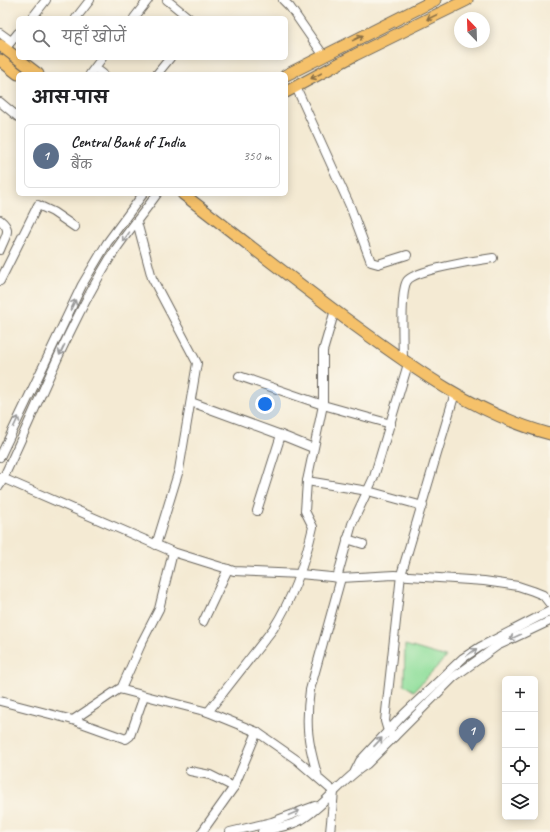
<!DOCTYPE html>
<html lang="hi">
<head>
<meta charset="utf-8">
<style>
  :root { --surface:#fff; --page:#f2f2f2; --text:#202124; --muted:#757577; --line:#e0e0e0; --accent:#0f766e }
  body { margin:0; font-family:Caveat,"Playpen Sans Deva",sans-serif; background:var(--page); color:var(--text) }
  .controls { position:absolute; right:12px; bottom:12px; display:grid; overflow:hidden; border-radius:6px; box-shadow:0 2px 10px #0003 }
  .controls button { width:36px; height:36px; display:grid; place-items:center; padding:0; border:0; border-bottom:1px solid var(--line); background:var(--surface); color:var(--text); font:20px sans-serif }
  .compass { position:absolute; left:454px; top:12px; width:36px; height:36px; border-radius:50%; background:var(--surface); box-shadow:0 2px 10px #0003; rotate:337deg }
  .you { position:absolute; left:265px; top:404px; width:14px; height:14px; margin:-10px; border:3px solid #fff; border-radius:50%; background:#1a73e8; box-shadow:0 0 0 6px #1a73e833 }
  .badge { display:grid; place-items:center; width:26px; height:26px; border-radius:50%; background:var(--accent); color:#fff; font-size:13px; font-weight:700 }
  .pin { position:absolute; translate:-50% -33px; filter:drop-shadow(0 1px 2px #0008) }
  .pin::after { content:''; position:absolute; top:21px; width:14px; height:12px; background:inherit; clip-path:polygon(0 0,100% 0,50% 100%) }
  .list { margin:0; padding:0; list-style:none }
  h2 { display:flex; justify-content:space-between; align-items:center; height:52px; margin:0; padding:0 16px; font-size:17px }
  h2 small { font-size:13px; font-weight:400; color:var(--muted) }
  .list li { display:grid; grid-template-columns:26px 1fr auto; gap:12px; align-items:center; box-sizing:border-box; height:64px; margin:0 8px 8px; padding:0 8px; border:1px solid var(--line); border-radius:6px }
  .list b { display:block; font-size:15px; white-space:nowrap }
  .list p { margin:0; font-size:13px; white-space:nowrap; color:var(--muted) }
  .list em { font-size:13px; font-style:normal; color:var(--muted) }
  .icon { flex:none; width:22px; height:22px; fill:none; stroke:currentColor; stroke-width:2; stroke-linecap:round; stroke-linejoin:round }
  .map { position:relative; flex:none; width:550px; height:832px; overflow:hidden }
  .search { position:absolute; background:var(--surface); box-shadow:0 2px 10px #0003; left:16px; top:16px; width:272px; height:44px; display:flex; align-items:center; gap:10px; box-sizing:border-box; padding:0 14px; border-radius:6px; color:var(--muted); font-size:15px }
  .panel { position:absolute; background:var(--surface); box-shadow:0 2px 10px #0003; left:16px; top:72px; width:272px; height:124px; border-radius:6px }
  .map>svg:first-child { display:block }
  .green { fill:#92df9c; stroke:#577e5c }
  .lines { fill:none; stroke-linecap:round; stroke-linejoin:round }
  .minor-casing { stroke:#68645c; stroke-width:10 }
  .major-casing { stroke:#68645c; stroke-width:13 }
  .minor { stroke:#fff; stroke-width:8 }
  .major { stroke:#f5c16b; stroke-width:11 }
  .oneway { stroke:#886e44 }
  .oneway2 { stroke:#999 }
</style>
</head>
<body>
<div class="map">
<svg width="550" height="832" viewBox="0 0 550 832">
  <rect width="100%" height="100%" fill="#fbf7ec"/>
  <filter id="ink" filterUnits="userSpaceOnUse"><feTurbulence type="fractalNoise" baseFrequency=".025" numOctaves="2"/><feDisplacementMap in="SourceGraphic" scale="8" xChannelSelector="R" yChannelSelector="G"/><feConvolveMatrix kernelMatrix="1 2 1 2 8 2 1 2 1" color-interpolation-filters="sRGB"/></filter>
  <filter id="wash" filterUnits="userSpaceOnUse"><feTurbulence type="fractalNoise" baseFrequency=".012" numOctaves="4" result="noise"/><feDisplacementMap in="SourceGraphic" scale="16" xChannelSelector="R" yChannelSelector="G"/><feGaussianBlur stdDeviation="0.9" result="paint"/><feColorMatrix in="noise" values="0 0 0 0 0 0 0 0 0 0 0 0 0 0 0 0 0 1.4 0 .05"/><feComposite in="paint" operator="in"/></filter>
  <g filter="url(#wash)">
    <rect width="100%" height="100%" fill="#f4ead3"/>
    <path class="green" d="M405,645L446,657L414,691L404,685Z"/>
  </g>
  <g filter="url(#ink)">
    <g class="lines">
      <defs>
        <g id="minor">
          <path d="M167,0L189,18"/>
          <path d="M283,0L290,7L324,56"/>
          <path d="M32,18L46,0"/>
          <path d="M76,18L90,0"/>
          <path d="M134,18L148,0"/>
          <path d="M0,33L11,41"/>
          <path d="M5,49L18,33"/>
          <path d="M95,68L103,74"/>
          <path d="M90,74L102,58"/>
          <path d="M157,74L170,58"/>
          <path d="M296,87L350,206L371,262L378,264L407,255"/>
          <path d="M0,102L18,117"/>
          <path d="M0,220C13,230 5,236 0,250"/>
          <path d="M137,222L152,278L197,363L179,470L156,545"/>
          <path d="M0,281L38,205L53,212L75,227"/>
          <path d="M403,361C403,345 400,291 407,281C414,270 478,260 493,258"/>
          <path d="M239,376L323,405L391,424"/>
          <path d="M191,402L281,435L257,511"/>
          <path d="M281,435L313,448"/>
          <path d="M0,457L82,285L107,243L143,194"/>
          <path d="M0,477L173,552L234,571L300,574L341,578L394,575L484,581L518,586L533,591L543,595L550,604"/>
          <path d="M307,481L368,491L423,506"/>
          <path d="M0,485C36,410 66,330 110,258C124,236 142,215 157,194"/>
          <path d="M347,539L363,544"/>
          <path d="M337,578L352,524L374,477L408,364"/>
          <path d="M203,622L228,569"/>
          <path d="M121,689L142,642L159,609L173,552"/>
          <path d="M0,701L73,720L126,739L130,736L144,696"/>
          <path d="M208,712L273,629C293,598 305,562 313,527L305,511L307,481L323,405V351L335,310"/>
          <path d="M73,720L119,689L208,712L257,732L297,760L334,792L330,832"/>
          <path d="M394,737L388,731L385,721L401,575L455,393"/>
          <path d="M190,771L210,775L234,787"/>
          <path d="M355,771L360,761L404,714L463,658L480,647L550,611"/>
          <path d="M318,777C308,744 305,725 310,690L341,578"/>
          <path d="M202,832L234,787L257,732"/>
          <path d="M230,832L272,822L315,806"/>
          <path d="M262,832C275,828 290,826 301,820C326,805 342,779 367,764L454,677L497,646L550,621"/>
        </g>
        <g id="major">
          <path d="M0,45L38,74"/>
          <path d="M0,60L18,74"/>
          <path d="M286,75L435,0"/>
          <path d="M286,92L355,55L467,0"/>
          <path d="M183,194C237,236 291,278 346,319C409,365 474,414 550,434"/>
        </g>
      </defs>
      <use href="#minor" class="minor-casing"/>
      <use href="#major" class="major-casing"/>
      <use href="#minor" class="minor"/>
      <use href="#major" class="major"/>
    </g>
    <defs><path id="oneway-shaft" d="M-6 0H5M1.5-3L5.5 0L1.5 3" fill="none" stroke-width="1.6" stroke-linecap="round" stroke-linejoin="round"/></defs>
    <g class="oneway">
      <use href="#oneway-shaft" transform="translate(432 17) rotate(154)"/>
      <use href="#oneway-shaft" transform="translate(358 38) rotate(-26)"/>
      <use href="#oneway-shaft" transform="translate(316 76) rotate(152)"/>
    </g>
    <g class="oneway2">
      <use href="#oneway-shaft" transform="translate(126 237) rotate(126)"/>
      <use href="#oneway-shaft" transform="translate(73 305) rotate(-64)"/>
      <use href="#oneway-shaft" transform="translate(62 350) rotate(116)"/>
      <use href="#oneway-shaft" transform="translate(16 422) rotate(-65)"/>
      <use href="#oneway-shaft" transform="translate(515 637) rotate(155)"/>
      <use href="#oneway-shaft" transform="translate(472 652) rotate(-35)"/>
      <use href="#oneway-shaft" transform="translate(378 742) rotate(-47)"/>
      <use href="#oneway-shaft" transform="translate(294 813) rotate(-23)"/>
    </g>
  </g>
</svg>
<div class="controls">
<button>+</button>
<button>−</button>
<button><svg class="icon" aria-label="locate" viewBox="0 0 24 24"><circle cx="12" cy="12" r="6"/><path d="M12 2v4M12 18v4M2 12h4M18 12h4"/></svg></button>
<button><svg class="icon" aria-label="layers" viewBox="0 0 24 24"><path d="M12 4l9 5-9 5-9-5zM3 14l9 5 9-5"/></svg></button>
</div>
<svg class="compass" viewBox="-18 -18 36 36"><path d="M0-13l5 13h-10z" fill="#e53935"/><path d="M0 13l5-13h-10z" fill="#757577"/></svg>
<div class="you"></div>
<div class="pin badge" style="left:472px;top:751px;background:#5c6f8a">1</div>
<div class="search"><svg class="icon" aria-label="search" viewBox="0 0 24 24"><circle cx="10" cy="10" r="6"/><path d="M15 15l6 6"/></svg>यहाँ खोजें</div>
<section class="panel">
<h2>आस-पास<small></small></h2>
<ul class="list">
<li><span class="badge" style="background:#5c6f8a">1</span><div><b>Central Bank of India</b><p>बैंक</p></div><em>350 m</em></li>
</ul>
</section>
</div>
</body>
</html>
